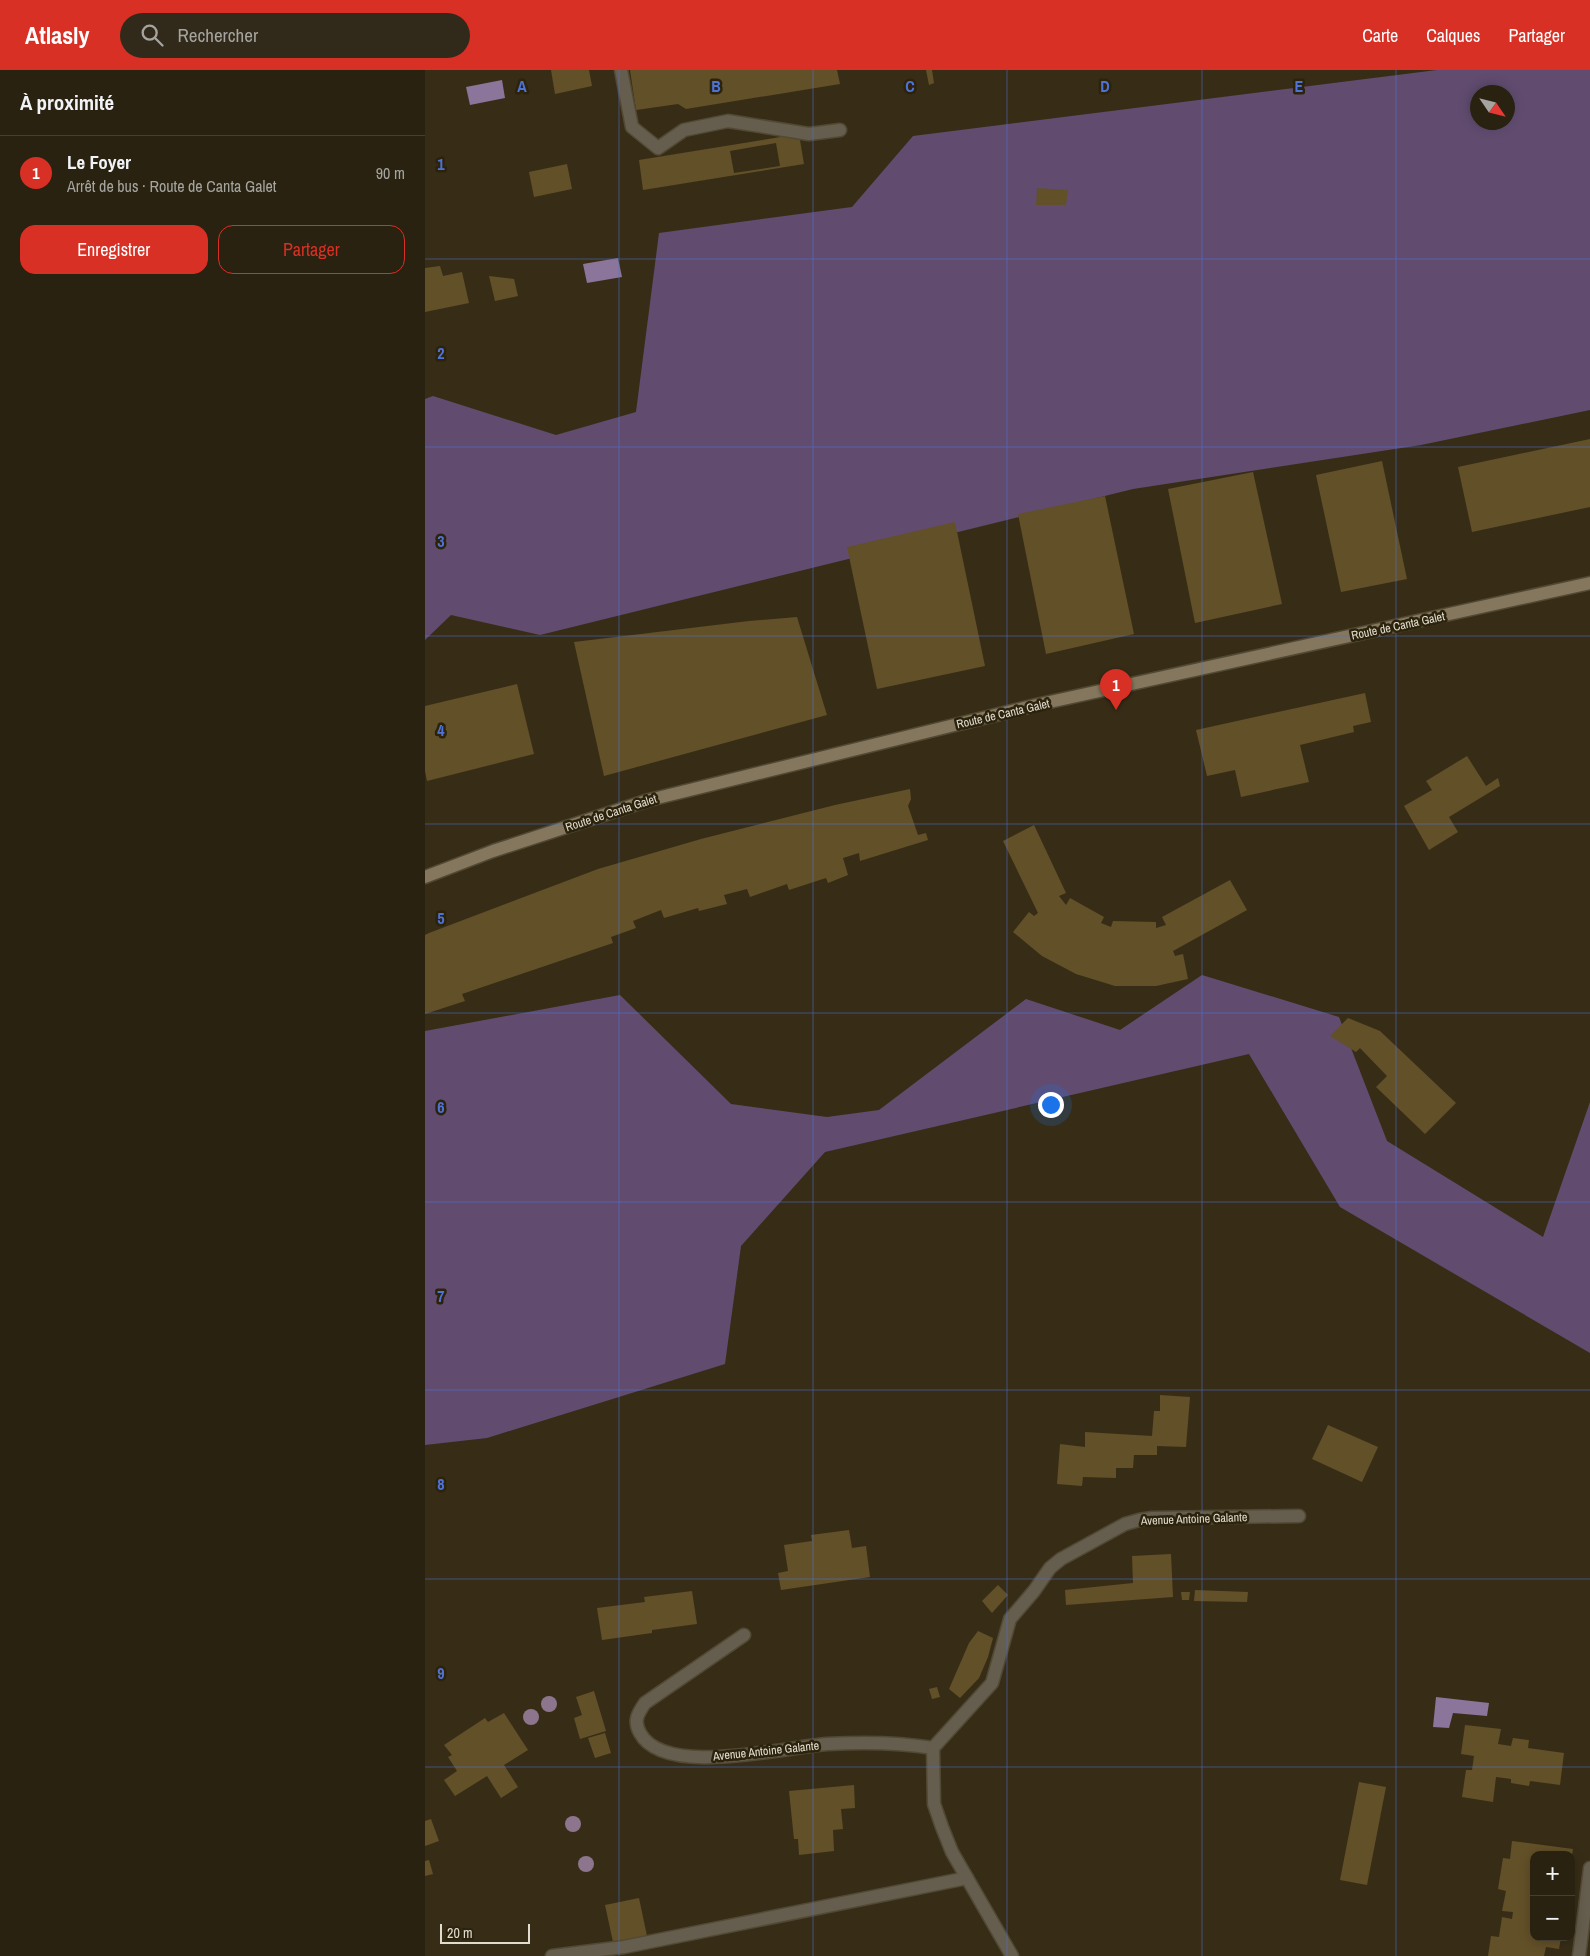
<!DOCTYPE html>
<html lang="fr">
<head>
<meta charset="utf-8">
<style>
  :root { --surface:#292211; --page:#312a1a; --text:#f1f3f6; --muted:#a5a49f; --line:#453f31; --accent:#d93025 }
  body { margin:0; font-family:"Archivo Narrow",sans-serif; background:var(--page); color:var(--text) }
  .controls { position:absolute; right:15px; bottom:15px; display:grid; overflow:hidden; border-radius:10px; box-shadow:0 2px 12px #0003 }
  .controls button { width:45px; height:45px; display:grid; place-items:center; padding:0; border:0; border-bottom:1px solid var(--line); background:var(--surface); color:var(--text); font:25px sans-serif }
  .compass { position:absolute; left:1045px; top:15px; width:45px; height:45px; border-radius:50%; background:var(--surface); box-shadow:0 2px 12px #0003; rotate:125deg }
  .scale { position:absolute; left:15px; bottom:12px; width:90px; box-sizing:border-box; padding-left:5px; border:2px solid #e2dccf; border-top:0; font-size:14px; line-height:18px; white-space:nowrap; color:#e2dccf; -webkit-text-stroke:4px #2c230d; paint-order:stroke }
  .you { position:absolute; left:625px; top:1034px; width:18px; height:18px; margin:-12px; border:4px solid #fff; border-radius:50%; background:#1a73e8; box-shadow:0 0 0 8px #1a73e833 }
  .badge { display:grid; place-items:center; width:32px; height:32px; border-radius:50%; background:var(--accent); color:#fff; font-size:16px; font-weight:700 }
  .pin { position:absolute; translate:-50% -41px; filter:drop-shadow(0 1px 2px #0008) }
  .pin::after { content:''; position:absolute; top:26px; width:18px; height:15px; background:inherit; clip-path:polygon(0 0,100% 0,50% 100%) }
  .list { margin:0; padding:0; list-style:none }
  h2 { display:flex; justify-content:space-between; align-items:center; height:65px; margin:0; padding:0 20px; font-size:21px }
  h2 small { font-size:16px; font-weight:400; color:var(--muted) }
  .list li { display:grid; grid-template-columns:32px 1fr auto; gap:15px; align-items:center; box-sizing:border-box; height:75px; padding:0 20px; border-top:1px solid var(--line) }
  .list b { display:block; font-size:19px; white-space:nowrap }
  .list p { margin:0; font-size:16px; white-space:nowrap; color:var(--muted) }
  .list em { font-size:16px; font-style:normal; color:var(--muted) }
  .actions { display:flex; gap:10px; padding:15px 20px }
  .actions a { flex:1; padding:11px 0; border:1px solid var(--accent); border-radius:15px; text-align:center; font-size:18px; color:var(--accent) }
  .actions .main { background:var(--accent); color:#fff }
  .icon { flex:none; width:28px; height:28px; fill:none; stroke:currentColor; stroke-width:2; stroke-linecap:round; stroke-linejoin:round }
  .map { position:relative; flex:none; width:1165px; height:1886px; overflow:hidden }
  header { display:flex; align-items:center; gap:30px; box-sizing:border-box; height:70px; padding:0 25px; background:var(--accent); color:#fff }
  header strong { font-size:24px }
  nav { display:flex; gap:28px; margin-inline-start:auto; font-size:18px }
  .search { width:350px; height:45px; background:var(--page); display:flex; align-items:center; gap:12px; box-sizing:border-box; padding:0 18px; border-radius:28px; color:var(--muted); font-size:19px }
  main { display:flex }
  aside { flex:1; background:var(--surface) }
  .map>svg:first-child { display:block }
  .forest { fill:#614c70; fill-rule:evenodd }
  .water { fill:#8b759b }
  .building { fill:#625028; fill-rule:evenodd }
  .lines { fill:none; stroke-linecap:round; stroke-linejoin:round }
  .lane-casing { stroke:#524934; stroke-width:15 }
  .street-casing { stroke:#524934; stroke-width:15 }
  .secondary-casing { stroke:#524934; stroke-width:15 }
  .lane { stroke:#655d4d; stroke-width:12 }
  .street { stroke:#655d4d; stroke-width:12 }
  .secondary { stroke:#84775d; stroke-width:12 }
  .tree { fill:#8d768d }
  .grid { fill:none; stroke:#4e72d6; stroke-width:1; stroke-opacity:0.55 }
  .labels { text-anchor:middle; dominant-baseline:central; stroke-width:5; stroke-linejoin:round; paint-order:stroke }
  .street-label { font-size:12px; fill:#e2dccf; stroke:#2c230d }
  .grid-label { font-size:16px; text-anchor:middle; font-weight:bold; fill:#4e72d6; stroke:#2c230d; stroke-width:5; stroke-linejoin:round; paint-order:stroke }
</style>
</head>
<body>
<header>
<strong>Atlasly</strong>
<div class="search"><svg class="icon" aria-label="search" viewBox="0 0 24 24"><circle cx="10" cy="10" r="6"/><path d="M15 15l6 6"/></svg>Rechercher</div>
<nav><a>Carte</a><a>Calques</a><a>Partager</a></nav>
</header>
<main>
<aside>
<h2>À proximité<small></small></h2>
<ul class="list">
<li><span class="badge">1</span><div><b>Le Foyer</b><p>Arrêt de bus · Route de Canta Galet</p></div><em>90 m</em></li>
</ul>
<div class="actions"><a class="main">Enregistrer</a><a>Partager</a></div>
</aside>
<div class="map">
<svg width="1165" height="1886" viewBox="0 0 1165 1886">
  <rect width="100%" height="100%" fill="#372d17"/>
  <g class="forest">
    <path d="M1012,0H1165V340L996,375L708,419L115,565L26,545L0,570V329L8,326L131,365L211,342L234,163L427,137L488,66ZM1052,22H1082V52H1052Z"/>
    <path d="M777,905L914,947L962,1071L1118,1167L1165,1032V1283L915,1137L824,984L400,1082L316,1176L300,1294L62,1368L0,1375V961L195,925L306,1034L402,1047L454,1040L601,929L695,960Z"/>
  </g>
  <g class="water">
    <path d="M77,10L80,28L45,35L41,17Z"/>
    <path d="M193,188L197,207L162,213L158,194Z"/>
    <path d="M1011,1627L1064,1633L1062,1646L1028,1643L1024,1658L1008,1657Z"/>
  </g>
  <g class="building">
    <path d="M126,0H164L167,16L130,24Z"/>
    <path d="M205,0H412L415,14L261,39L253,34L211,40Z"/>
    <path d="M501,0H507L509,13L504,15Z"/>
    <path d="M374,64L379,94L218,120L214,90ZM351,73L355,96L309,103L305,81Z"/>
    <path d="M142,94L147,119L109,127L104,102Z"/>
    <path d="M612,118L643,120L641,135H611Z"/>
    <path d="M15,196L18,206L37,202L44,233L0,242V198Z"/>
    <path d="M64,206L89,209L93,226L70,231Z"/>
    <path d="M1165,369V437L1047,462L1033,397Z"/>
    <path d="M957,391L982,509L916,522L891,405Z"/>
    <path d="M828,402L857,534L770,553L743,419Z"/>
    <path d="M680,426L709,564L621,584L593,444Z"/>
    <path d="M530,452L560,596L452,619L422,477Z"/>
    <path d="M372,547L402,645L179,706L149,572L324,551Z"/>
    <path d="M92,614L109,684L2,711L0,701V636Z"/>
    <path d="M940,623L946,652L928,656L929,662L875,675L884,712L816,727L810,700L782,706L771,660Z"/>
    <path d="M1042,686L1061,716L1073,708L1075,716L1024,747L1033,762L1004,780L979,736L1007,720L1001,711Z"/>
    <path d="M485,719L486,729L483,736L493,765L501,763L503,770L435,791L434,783L418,788L423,805L403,813L401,808L364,820L362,814L325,827L322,819L299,825L302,834L274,841L273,838L239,848L236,840L208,851L211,858L186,867L188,873L37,924L40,931L0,944V865L4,863L173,799L276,769L410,735Z"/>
    <path d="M609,755L641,823L634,826L641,835L645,828L679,847L676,853L686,857L688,851L731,852V858L741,855L737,847L805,810L822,840L748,881L750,886L758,884L763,909L731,916H690L651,904L617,886L588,862L604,842L609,846L613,843L578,771Z"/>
    <path d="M923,948L955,961L1031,1033L1000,1064L951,1017L962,1006L935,978L931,982L905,966Z"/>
    <path d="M735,1325L765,1327L761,1377L732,1376V1385H709L708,1398H691V1408L658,1407L657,1416L632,1414L635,1374L660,1377V1362L727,1366L729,1341H735Z"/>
    <path d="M903,1355L953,1377L937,1412L887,1389Z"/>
    <path d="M424,1460L427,1478L441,1476L445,1507L356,1520L353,1503L363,1501L359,1475L387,1471L386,1465Z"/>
    <path d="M746,1484L748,1527L641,1535L640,1520L708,1513L707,1486Z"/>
    <path d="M573,1515L583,1525L567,1543L557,1531Z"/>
    <path d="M770,1520L823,1522L822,1532L769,1531Z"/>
    <path d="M267,1521L272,1554L227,1560V1563L177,1570L172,1538L220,1532L219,1527Z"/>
    <path d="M756,1522H765L764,1530H757Z"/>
    <path d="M553,1561L568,1568L563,1587L554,1608L535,1628L524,1619L544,1573Z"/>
    <path d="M512,1617L515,1627L507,1629L504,1619Z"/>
    <path d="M169,1621L181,1661L155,1669L149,1648L157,1645L151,1627Z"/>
    <path d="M79,1643L103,1680L79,1695L93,1717L76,1728L62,1706L30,1726L19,1710L32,1701L23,1687L27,1685L19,1675L60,1648L63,1652Z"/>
    <path d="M1040,1655L1076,1659L1073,1674L1086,1676L1088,1668L1104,1670L1103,1678L1139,1683L1135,1715L1105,1711L1104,1716L1086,1713V1709L1071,1707L1068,1732L1037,1727L1041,1700H1047L1049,1686L1036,1684Z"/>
    <path d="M180,1663L186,1683L170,1688L163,1668Z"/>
    <path d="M934,1712L961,1717L942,1815L915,1810Z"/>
    <path d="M429,1715L430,1738L416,1739L418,1759L408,1760L409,1781L374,1785L373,1769H369L364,1721Z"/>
    <path d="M6,1749L14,1771L0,1776V1751Z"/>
    <path d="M1087,1771L1148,1779L1147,1785H1109V1867H1136L1134,1879L1121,1877L1119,1886H1063L1066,1866L1074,1867L1077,1847L1087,1849L1088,1842L1077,1841L1081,1821L1073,1819L1078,1788L1085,1789Z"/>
    <path d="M4,1790L8,1804L0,1806V1791Z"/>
    <path d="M214,1828L222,1866L188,1872L180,1835Z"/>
  </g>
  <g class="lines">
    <defs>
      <g id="lane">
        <path d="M196,0L207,57L233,78L259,60L303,51L384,64L415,60"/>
        <path d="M319,1565L220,1633C213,1643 208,1651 215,1663C239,1708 360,1677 402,1674C438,1672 472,1672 508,1678"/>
        <path d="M1154,1886L1165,1798"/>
      </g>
      <g id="street">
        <path d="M127,1886L199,1877L542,1808"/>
        <path d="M587,1886L527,1782L517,1757L509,1734L508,1678L567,1613L585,1549L609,1521L625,1498L636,1489L700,1454L714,1450L727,1448L874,1446"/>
      </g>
      <path id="secondary" d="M0,807L68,781L224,730L611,635L1165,513"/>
    </defs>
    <use href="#lane" class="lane-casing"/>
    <use href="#street" class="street-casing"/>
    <use href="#secondary" class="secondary-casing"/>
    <use href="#lane" class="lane"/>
    <use href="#street" class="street"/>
    <use href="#secondary" class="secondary"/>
  </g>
  <g class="tree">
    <circle cx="124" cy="1634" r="8"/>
    <circle cx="106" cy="1647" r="8"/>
    <circle cx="148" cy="1754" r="8"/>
    <circle cx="161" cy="1794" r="8"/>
  </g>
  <path class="grid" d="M194,0V1886M388,0V1886M582,0V1886M777,0V1886M971,0V1886M0,189H1165M0,377H1165M0,566H1165M0,754H1165M0,943H1165M0,1132H1165M0,1320H1165M0,1509H1165M0,1697H1165"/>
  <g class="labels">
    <g class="street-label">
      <text transform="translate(973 556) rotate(-12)">Route de Canta Galet</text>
      <text transform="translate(578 644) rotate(-13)">Route de Canta Galet</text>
      <text transform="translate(186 743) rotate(-18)">Route de Canta Galet</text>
      <text transform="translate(769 1449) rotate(-2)">Avenue Antoine Galante</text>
      <text transform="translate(341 1681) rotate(-6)">Avenue Antoine Galante</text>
    </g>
  </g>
  <g class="grid-label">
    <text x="97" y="22">A</text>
    <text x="291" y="22">B</text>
    <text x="485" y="22">C</text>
    <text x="680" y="22">D</text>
    <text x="874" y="22">E</text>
    <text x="16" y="100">1</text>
    <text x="16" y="289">2</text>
    <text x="16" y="477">3</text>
    <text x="16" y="666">4</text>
    <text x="16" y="854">5</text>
    <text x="16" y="1043">6</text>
    <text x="16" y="1232">7</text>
    <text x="16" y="1420">8</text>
    <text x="16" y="1609">9</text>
  </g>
</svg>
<div class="controls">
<button>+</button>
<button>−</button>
</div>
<svg class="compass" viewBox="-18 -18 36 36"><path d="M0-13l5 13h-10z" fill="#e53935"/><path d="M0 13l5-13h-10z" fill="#a5a49f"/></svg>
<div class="scale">20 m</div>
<div class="you"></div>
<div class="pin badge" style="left:691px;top:640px">1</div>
</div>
</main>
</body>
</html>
